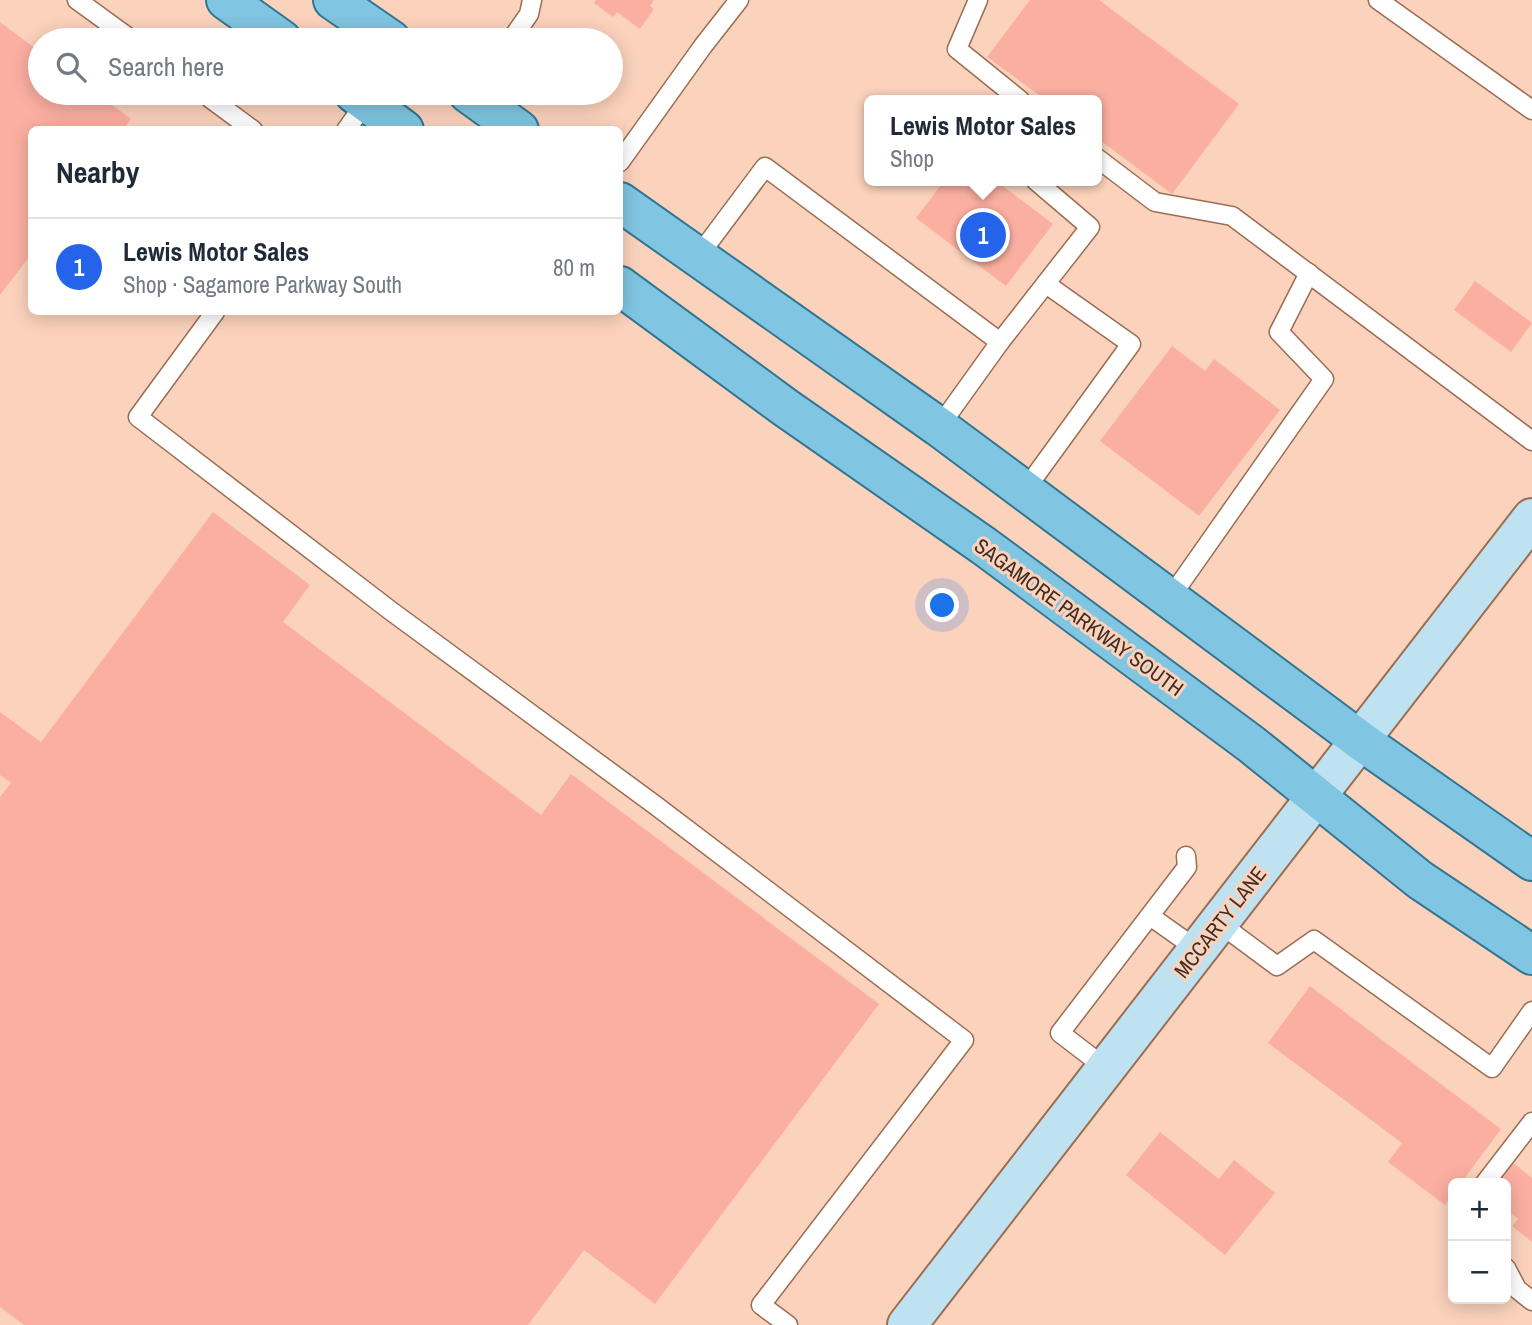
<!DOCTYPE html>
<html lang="en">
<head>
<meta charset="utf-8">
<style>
  :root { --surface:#fff; --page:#f2f2f3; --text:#1f2937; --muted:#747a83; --line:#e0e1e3; --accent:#2563eb }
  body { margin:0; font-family:"Archivo Narrow",sans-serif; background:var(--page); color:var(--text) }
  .controls { position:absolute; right:21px; bottom:21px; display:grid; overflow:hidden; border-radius:10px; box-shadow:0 4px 18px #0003 }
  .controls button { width:63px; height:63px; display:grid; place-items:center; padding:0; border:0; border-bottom:2px solid var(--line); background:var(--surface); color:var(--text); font:35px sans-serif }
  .you { position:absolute; left:943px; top:606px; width:24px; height:24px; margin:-18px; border:5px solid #fff; border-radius:50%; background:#1a73e8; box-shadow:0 0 0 10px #1a73e833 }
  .badge { display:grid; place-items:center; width:46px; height:46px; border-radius:50%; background:var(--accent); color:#fff; font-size:23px; font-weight:700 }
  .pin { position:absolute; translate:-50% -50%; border:4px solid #fff; box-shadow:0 2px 7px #0006 }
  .popup { position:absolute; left:864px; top:95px; width:238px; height:91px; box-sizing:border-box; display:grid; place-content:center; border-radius:10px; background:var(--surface); filter:drop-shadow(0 2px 5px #0005); font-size:23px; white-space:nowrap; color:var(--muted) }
  .popup b { font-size:26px; color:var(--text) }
  .popup::after { content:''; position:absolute; left:50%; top:100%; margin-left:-14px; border:14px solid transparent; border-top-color:var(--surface) }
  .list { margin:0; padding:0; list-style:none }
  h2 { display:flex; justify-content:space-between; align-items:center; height:91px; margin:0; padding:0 28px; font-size:30px }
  h2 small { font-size:23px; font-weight:400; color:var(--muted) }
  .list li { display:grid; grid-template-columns:46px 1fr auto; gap:21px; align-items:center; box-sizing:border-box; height:98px; padding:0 28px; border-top:2px solid var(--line) }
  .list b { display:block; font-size:26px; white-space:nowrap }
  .list p { margin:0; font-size:23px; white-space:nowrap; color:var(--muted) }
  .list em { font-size:23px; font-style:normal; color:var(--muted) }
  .icon { flex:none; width:38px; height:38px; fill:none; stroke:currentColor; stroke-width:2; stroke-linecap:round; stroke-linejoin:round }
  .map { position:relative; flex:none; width:1532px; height:1325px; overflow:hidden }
  .search { position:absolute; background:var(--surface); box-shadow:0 4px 18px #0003; left:28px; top:28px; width:595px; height:77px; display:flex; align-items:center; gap:18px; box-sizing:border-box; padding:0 24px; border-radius:38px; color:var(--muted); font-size:26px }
  .panel { position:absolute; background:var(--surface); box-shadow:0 4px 18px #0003; left:28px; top:126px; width:595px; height:189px; border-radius:10px }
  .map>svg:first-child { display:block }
  .building { fill:#fbafa1 }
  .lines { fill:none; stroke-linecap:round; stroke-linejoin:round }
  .lane-casing { stroke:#9b6d53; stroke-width:21 }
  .secondary-casing { stroke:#9b6d53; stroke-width:42 }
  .primary-casing { stroke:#337691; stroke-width:42 }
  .lane { stroke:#fff; stroke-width:18 }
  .secondary { stroke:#bfe2f0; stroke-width:38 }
  .primary { stroke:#80c5e1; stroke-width:38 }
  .labels { text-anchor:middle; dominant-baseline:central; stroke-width:6; stroke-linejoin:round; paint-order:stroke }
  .street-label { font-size:21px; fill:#412d22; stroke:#fbd2bc }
</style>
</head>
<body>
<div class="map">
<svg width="1532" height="1325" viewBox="0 0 1532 1325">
  <rect width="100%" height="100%" fill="#fbd2bc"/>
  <g class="building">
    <path d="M596,0H654L650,6L654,9L640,29L617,12L613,17L594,3Z"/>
    <path d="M1030,0H1099L1239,104L1172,194L1097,138V100H1046L987,57Z"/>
    <path d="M0,22L40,52V93H96L131,119L123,130H32V253L0,295Z"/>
    <path d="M944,181H996L1053,224L1006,286L916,218Z"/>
    <path d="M1475,281L1532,323L1511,352L1454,310Z"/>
    <path d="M1172,346L1205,371L1214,359L1280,410L1199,516L1100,441Z"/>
    <path d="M213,512L310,585L283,622L541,815L571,774L879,1004L655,1304L584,1250L528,1325H24L0,1307V797L11,783L0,775V712L41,742Z"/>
    <path d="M1310,986L1501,1129L1461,1183H1453V1193L1445,1205L1388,1162L1402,1143L1268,1043Z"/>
    <path d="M1160,1132L1219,1179L1234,1160L1275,1193L1225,1255L1126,1175Z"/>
    <path d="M1511,1161L1532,1178V1242L1512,1226L1518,1219L1506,1209V1183H1494Z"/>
  </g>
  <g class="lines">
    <defs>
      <g id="lane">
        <path d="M77,0L132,40"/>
        <path d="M978,0L957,49L1020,100"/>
        <path d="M1378,0L1532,110"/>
        <path d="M511,40L529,14L532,0"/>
        <path d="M203,93L253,130"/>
        <path d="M346,130L366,102"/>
        <path d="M1097,158L1155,202L1232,216L1532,441"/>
        <path d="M620,162L703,46L739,0"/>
        <path d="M697,258L765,167L1000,342L939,427"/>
        <path d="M215,312L138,417L391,611L655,805L964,1040L761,1305L788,1325"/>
        <path d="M1000,342L1090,227L1036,181"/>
        <path d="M1025,490L1131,344L1046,284"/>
        <path d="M1170,598L1324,379L1279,332L1309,273"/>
        <path d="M1150,916L1198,950"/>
        <path d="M1219,923L1277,966L1314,940L1492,1068L1532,1011"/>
        <path d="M1107,1069L1060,1033L1187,867L1186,856"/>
        <path d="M1485,1183L1532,1122"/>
        <path d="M1506,1268L1517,1289L1532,1301"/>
      </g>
      <path id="secondary" d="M907,1325L1532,518"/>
      <g id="primary">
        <path d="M226,0L282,40"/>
        <path d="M333,0L391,40"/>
        <path d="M354,93L404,130"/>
        <path d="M468,93L519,130"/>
        <path d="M620,202L939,427L1361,741L1532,861"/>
        <path d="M620,286L786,408L984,546L1251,744L1420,880L1532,955"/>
      </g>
    </defs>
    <use href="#lane" class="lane-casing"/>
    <use href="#secondary" class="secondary-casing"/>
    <use href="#primary" class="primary-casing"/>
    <use href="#lane" class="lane"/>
    <use href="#secondary" class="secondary"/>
    <use href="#primary" class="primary"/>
  </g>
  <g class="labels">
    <g class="street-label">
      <text transform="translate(1079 617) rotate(36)">SAGAMORE PARKWAY SOUTH</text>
      <text transform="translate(1220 922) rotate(-52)">MCCARTY LANE</text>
    </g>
  </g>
</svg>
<div class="controls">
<button>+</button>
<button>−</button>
</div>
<div class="you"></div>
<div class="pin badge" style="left:983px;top:235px">1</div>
<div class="popup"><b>Lewis Motor Sales</b>Shop</div>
<div class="search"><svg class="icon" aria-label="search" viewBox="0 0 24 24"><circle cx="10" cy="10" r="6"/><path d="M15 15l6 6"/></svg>Search here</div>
<section class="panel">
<h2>Nearby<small></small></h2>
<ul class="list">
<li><span class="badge">1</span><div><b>Lewis Motor Sales</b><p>Shop · Sagamore Parkway South</p></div><em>80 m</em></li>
</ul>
</section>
</div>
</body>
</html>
